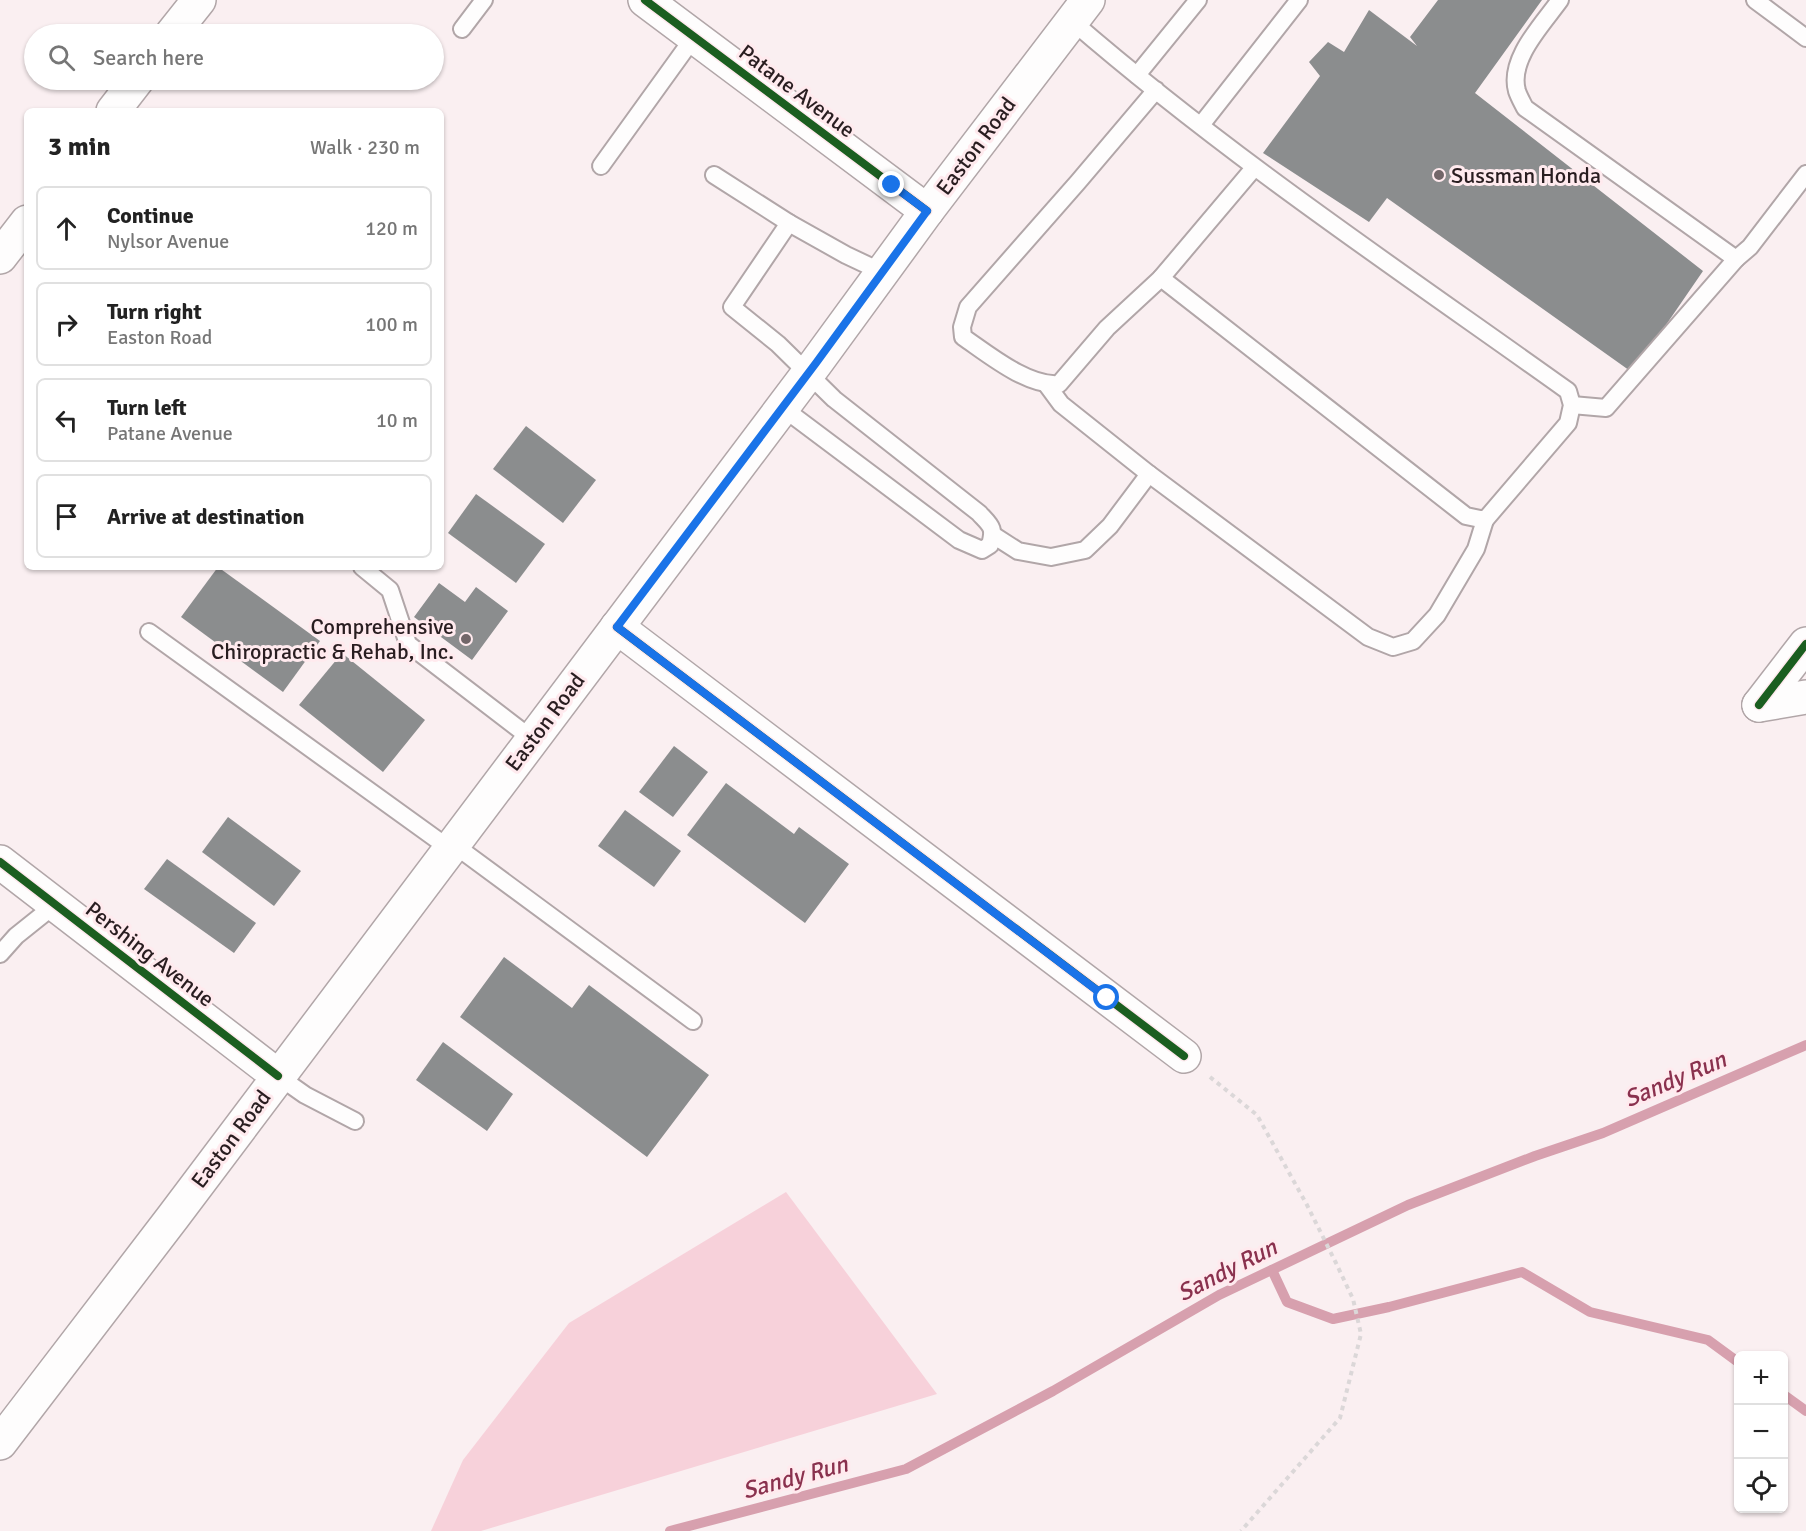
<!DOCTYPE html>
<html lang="en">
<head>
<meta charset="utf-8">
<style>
  :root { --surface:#fff; --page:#f2f2f2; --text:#222; --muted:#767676; --line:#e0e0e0 }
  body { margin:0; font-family:Signika,sans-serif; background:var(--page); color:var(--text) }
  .controls { position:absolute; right:18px; bottom:18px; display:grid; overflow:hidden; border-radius:9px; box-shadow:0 2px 4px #0004 }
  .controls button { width:54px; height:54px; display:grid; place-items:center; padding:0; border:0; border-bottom:2px solid var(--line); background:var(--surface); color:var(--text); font:30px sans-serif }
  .stop { position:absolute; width:18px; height:18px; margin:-14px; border:4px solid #1a73e8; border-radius:50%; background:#fff }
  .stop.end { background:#1a73e8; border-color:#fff; box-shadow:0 2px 6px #0008 }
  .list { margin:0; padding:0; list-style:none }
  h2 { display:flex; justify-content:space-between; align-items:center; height:78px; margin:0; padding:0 24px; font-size:26px }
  h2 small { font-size:20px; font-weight:400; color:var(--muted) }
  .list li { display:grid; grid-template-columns:39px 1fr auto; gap:18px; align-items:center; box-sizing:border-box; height:84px; margin:0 12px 12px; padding:0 12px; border:2px solid var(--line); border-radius:9px }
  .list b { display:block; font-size:22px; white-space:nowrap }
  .list p { margin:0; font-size:20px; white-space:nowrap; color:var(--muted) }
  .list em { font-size:20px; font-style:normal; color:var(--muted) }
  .icon { flex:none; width:33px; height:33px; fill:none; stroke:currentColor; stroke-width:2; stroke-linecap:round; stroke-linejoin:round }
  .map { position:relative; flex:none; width:1806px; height:1531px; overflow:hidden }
  .search { position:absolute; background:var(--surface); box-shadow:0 2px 4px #0004; left:24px; top:24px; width:420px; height:66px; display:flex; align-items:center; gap:15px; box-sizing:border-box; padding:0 21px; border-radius:33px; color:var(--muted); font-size:22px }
  .panel { position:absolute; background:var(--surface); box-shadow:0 2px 4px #0004; left:24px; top:108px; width:420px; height:462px; border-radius:9px }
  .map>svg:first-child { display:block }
  .green { fill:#f7d1da }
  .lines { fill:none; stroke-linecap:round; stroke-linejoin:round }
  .stream { stroke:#d7a0ae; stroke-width:10 }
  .building { fill:#8b8d8e }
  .lane-casing { stroke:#b1a6a8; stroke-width:20 }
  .street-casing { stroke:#b1a6a8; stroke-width:36 }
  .secondary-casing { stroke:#b1a6a8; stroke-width:36 }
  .path { stroke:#dbd7d8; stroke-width:4; stroke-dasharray:4.5 4.5; stroke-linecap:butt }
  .lane { stroke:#fefdfd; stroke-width:16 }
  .street { stroke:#fefdfd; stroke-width:33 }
  .secondary { stroke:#fefdfd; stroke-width:33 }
  .cycleway-casing { stroke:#ffeaee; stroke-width:11 }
  .cycleway { stroke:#1b5e20; stroke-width:8 }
  .route { stroke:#1a73e8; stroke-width:8 }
  .poi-dot { fill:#726669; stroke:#ffeaee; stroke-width:2 }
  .labels { text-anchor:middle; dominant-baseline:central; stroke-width:6; stroke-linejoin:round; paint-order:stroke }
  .street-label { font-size:22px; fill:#291d20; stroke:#ffeaee }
  .poi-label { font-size:22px; fill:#291d20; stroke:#ffeaee; text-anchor:start }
  .water-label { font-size:24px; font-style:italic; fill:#8a314e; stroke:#ffeaee }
</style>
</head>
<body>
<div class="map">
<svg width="1806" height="1531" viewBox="0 0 1806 1531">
  <rect width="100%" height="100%" fill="#faeff1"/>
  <path class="green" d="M786,1192L937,1394L481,1531H431L463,1460L569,1323Z"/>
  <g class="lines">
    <g class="stream">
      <path d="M1272,1270L1287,1302L1333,1319L1389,1307L1522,1272L1590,1312L1708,1340L1738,1362"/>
      <path d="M1784,1395L1806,1411"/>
      <path d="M670,1531L906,1469L1053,1391L1219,1295L1408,1205L1535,1156L1603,1133L1806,1045"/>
    </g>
  </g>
  <g class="building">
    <path d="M1438,0H1542L1475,93L1703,271L1633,373L1387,198L1369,222L1263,153L1320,76L1309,62L1328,42L1344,52L1369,10L1417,46L1410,37Z"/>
    <path d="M526,426L596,480L563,523L493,469Z"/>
    <path d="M476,494L545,544L516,583L448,533Z"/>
    <path d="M218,567L320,641L283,692L181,617Z"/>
    <path d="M439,583L465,602L476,587L508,611L472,660L414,617Z"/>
    <path d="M342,653L425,720L383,772L299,705Z"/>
    <path d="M674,746L708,772L673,817L639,792Z"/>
    <path d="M726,783L794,834L799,827L849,864L805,923L687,835Z"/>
    <path d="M625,810L681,851L654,887L598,846Z"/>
    <path d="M228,817L301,871L274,906L202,852Z"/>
    <path d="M167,859L256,923L234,953L144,889Z"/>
    <path d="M504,957L572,1008L589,985L709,1075L647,1157L460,1017Z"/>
    <path d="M443,1042L513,1094L487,1131L416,1080Z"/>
  </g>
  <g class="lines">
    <defs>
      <g id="lane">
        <path d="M1560,0C1543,24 1508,59 1517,91C1519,97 1522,102 1525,108L1736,259L1606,408L1572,405"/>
        <path d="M1755,0L1806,38"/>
        <path d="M1072,21C1228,156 1400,271 1568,391L1572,405L1568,423L1485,520L1466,516L1161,278L1107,328L1059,384C1028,387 988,354 963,337L962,327L968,307L1078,182L1156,90"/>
        <path d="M462,29L484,0"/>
        <path d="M1137,75L1198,0"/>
        <path d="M1201,125L1299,0"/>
        <path d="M601,166L694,37"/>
        <path d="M714,175L789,223"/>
        <path d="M1736,259L1750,247L1806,174"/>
        <path d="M1161,278L1254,168"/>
        <path d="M783,408L959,540L982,550L990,545C995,527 991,526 979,513L834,399L778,344L732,307L789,223L846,255L882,272"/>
        <path d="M1149,474L1368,637L1393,647L1413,641L1437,615L1476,549L1485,520"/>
        <path d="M993,535L1018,551L1051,557L1085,550L1110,526L1149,474L1061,404L1047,385"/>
        <path d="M362,567L390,590L408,644L532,739"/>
        <path d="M149,632L450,849"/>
        <path d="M453,844L693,1021"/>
        <path d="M0,954L16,936L56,904"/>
        <path d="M278,1076L305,1095L355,1121"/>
      </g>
      <g id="street">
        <path d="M645,0L927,211"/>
        <path d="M172,34L199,0"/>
        <path d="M113,111L137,80"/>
        <path d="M0,257L27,222"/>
        <path d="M617,627L1184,1056"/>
        <path d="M1759,705L1806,644"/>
        <path d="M1759,705L1806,697"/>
        <path d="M0,862L278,1076"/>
      </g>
      <path id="secondary" d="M0,1443L173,1217L816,363L927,211L1088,0"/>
    </defs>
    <use href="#lane" class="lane-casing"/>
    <use href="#street" class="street-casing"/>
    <use href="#secondary" class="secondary-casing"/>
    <path class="path" d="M1210,1077L1257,1115L1307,1205L1336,1263L1353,1299L1361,1334L1340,1418L1241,1531"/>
    <use href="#lane" class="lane"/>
    <use href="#street" class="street"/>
    <use href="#secondary" class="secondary"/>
    <defs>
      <g id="cycleway">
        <path d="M645,0L927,211"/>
        <path d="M617,627L1184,1056"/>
        <path d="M1759,705L1806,644"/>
        <path d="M0,862L278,1076"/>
      </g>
    </defs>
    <use href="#cycleway" class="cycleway-casing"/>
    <use href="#cycleway" class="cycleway"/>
  </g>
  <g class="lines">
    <path class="route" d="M892,185L927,211L816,363L617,627L1107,998"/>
  </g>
  <g class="poi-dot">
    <circle cx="1439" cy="175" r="6"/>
    <circle cx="466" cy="639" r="6"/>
  </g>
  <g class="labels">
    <g class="street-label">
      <text transform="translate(797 91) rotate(37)">Patane Avenue</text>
      <text transform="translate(976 146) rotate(-53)">Easton Road</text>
      <text transform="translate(545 722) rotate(-53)">Easton Road</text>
      <text transform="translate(150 954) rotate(38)">Pershing Avenue</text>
      <text transform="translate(231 1139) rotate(-53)">Easton Road</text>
    </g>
    <g class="poi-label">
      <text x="1451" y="175">Sussman Honda</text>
      <text x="454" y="626" text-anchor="end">Comprehensive<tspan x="454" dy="25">Chiropractic &amp; Rehab, Inc.</tspan></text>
    </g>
    <g class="water-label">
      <text transform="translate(1675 1079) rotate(-23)">Sandy Run</text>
      <text transform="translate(1227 1270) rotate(-27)">Sandy Run</text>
      <text transform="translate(795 1477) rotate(-15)">Sandy Run</text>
    </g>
  </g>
</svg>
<div class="controls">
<button>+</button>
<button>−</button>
<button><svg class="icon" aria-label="locate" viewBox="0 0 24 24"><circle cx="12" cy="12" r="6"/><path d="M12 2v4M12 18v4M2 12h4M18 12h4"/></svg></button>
</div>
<div class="stop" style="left:1107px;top:998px"></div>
<div class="stop end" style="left:892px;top:185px"></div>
<div class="search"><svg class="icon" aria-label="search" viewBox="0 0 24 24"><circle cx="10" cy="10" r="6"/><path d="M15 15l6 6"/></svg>Search here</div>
<section class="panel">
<h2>3 min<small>Walk · 230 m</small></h2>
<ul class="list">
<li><svg class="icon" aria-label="ahead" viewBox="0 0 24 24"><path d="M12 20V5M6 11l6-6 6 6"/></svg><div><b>Continue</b><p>Nylsor Avenue</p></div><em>120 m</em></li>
<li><svg class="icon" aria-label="right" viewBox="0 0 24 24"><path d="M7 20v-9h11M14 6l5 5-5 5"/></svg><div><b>Turn right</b><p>Easton Road</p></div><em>100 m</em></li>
<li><svg class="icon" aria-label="left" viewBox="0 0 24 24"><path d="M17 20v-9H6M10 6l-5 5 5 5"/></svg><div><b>Turn left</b><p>Patane Avenue</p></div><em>10 m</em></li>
<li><svg class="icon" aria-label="arrive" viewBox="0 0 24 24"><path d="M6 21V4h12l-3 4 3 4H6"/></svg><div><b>Arrive at destination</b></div></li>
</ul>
</section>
</div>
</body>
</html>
